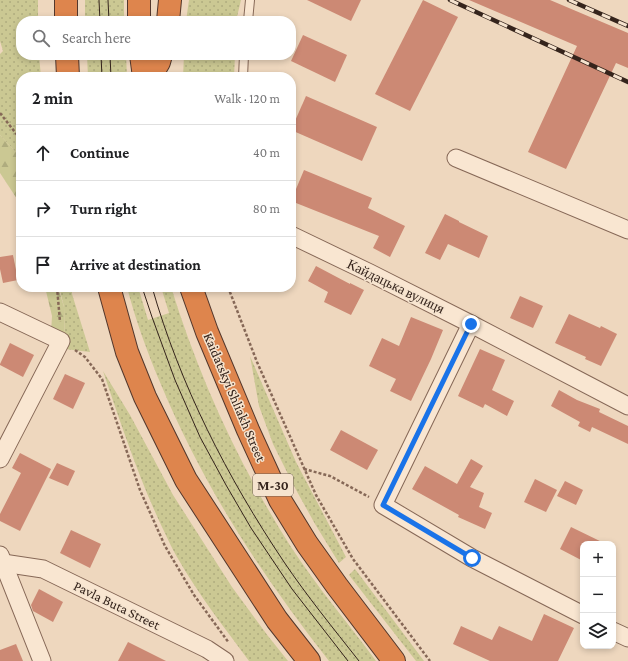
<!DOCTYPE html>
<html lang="en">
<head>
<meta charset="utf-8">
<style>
  :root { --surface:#fff; --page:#f6f6f6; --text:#202124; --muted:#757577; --line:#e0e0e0 }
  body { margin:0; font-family:"Crimson Pro",serif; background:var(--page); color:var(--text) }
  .controls { position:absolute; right:12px; bottom:12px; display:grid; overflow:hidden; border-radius:8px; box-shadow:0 2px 6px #0003 }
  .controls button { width:36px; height:36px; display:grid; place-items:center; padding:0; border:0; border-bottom:1px solid var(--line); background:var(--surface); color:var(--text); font:20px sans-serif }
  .stop { position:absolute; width:12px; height:12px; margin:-9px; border:3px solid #1a73e8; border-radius:50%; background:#fff }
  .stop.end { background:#1a73e8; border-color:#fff; box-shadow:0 1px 4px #0008 }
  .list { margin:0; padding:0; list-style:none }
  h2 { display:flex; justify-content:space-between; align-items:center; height:52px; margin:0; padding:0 16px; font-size:17px }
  h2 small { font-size:13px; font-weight:400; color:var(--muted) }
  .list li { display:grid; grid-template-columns:26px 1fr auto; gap:12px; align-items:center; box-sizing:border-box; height:56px; padding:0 16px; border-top:1px solid var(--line) }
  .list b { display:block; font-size:15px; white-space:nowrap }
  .list em { font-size:13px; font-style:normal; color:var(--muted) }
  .icon { flex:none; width:22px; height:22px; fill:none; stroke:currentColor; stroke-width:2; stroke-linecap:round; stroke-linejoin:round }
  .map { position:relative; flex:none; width:628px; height:661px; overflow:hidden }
  .search { position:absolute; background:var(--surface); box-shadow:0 2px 6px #0003; left:16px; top:16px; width:280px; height:44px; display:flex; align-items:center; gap:10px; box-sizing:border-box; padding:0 14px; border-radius:16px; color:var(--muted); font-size:15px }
  .panel { position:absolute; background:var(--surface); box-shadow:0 2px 6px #0003; left:16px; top:72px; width:280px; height:220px; border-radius:16px }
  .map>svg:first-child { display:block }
  .grass { fill:url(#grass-dots) }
  .forest { fill:url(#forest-firs) }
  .building { fill:#cc8974 }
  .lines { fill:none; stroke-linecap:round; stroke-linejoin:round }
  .lane-casing { stroke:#866857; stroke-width:10 }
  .street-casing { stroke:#866857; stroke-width:19 }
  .highway-casing { stroke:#53372c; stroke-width:24 }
  .path { stroke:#866857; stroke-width:2.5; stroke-dasharray:3 2; stroke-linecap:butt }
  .lane { stroke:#f9e6d1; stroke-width:8 }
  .street { stroke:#f9e6d1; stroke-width:17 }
  .highway { stroke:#de854d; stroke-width:22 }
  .tram { stroke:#35241c; stroke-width:1 }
  .rail-casing { stroke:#35241c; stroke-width:4.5 }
  .rail { stroke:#f5e3ce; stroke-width:3; stroke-dasharray:9; stroke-linecap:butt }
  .route { stroke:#1a73e8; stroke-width:5 }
  .labels { text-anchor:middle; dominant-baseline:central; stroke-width:3; stroke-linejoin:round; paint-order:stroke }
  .shield { fill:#f5e3ce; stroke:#6f5d51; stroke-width:1 }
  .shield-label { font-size:13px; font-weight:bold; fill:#35241c }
  .street-label { font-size:14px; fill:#35241c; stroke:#f5e3ce }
</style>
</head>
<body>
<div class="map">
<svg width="628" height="661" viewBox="0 0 628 661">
  <defs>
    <pattern id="grass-dots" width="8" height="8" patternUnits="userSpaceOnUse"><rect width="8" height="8" fill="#cbc893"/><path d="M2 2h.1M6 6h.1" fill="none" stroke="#afac7e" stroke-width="1.8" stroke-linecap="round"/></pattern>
    <pattern id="forest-firs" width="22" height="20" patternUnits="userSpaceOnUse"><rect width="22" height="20" fill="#cbc893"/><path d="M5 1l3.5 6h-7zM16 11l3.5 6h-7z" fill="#afac7e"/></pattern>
  </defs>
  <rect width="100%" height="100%" fill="#eed7be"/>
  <g class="grass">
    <path d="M0,0H38V21H21V55H39L41,77H21V158L0,135V54L3,51L0,41Z"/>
    <rect x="85" y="0" width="39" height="21"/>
    <path d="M189,0H241L236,21H186Z"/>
    <path d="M87,55H126L127,77H88Z"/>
    <path d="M184,55H235L234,77H183Z"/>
    <path d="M59,287H72V294L90,352L65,349L64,307Z"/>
    <path d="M127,287H138L148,320L169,313L161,287H171C199,378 240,467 291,547C317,587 348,623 376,661H329C262,576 204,487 162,387C148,354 136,322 127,287Z"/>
    <path d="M250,356L296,462L346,557L339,563L315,524L295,488L273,444L259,406Z"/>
    <path d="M103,371L130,415L173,495L232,587L268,636L288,661H249C224,627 198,594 177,557C171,547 167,537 162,527C138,476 121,424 103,371Z"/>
    <path d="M355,569L424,661H416L349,575Z"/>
  </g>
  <g class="forest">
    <path d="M0,135L21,158V205L0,173Z"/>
    <path d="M45,287H58L64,307L65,349L50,350L52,316Z"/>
  </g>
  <g class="building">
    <path d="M307,0H361L351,21Z"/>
    <path d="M423,0L458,17L410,111L375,94Z"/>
    <path d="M469,0H550L628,33V68L616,63L566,169L528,152L577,46Z"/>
    <path d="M303,35L347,55L335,82L291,61Z"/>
    <path d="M306,96L377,127L362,161L291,130Z"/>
    <path d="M304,170L372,198L368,208L405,226L390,257L373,248L379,236L291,201Z"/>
    <path d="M445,214L459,221V222L488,236L479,258L448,244L440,260L425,253Z"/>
    <path d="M13,255L18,280L3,283L0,269V257Z"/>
    <path d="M316,266L350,284V283L364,290L351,315L324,302L328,292L308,281Z"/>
    <path d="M520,296L543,306L533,328L510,318Z"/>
    <path d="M569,314L600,328L601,326L617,334L601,366L585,359L586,357L555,343Z"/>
    <path d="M411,317L443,330L431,359L411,401L390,391L396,379L369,366L382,338L399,346Z"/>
    <path d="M10,343L34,355L23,377L0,365V364Z"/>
    <path d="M480,349L505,360L492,390L514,401L507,416L485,404L483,408L458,396Z"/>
    <path d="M65,374L85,383L73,409L53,399Z"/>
    <path d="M559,390L577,400L600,409L599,412L628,426V444L592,427L590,432L578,426L580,422L551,406Z"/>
    <path d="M341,430L378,450L367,470L330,450Z"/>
    <path d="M20,453L51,469L20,531L0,521V514L21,473L12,468Z"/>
    <path d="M471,459L483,466L470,487L484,493L479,507L492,513L485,529L458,517L459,515L412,489L425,466L457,484Z"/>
    <path d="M57,463L75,471L68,486L49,478Z"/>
    <path d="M535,479L557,490L546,512L524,502Z"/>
    <path d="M565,481L583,490L576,505L557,496Z"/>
    <path d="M571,527L606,544H583V561L560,549Z"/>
    <path d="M71,530L101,544L90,568L60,553Z"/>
    <path d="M39,589L63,602L53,622L33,611L31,605Z"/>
    <path d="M544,614L574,628L558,661H490L453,644L461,626L492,640L499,626L532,641Z"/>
    <path d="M128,642L166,661H118Z"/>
    <path d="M16,644L23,661H0V650Z"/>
  </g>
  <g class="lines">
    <defs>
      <g id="lane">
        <path d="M248,21L250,0"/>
        <path d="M243,77L244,55"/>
      </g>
      <g id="street">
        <path d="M456,158L628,230"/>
        <path d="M291,235L370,273L471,324L628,406"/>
        <path d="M0,312L61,341L0,459"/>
        <path d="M471,324L383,505L472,558L583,615"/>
        <path d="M0,555L42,661"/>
        <path d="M3,563L43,569L207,649L225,661"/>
        <path d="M613,631L628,638"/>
      </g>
      <g id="highway">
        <path d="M66,0V21"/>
        <path d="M139,0V21"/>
        <path d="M168,21L170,0"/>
        <path d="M67,55L68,77"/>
        <path d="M141,55L144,77"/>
        <path d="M150,77L159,62L161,55"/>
        <path d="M109,287L127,352L145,397L186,480L277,620L309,661"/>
        <path d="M191,287L207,332L248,430L280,500L307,544L337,586L394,661"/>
      </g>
    </defs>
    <use href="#lane" class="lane-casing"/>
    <use href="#street" class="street-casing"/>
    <use href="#highway" class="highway-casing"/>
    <g class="path">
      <path d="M0,113L18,136L21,147"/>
      <path d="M57,287L60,322"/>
      <path d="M228,287L257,362L316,495L353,559L430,661"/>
      <path d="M75,350L85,357L102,379L140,490L165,546L194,595L229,643"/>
      <path d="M304,469L330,476L369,497"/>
    </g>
    <use href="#lane" class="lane"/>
    <use href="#street" class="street"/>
    <use href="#highway" class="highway"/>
    <g class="tram">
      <path d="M99,0L100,21"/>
      <path d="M108,0L109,21"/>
      <path d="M101,55L102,77"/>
      <path d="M110,55L111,77"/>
      <path d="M142,287L152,317L175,380L200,437L226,485L251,528L292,589L348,661"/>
      <path d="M152,287C180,385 227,477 284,562C307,596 333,628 359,661"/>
    </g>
    <defs>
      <g id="rail">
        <path d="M450,0L628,82"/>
        <path d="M569,0L628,26"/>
      </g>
    </defs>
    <use href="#rail" class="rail-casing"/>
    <use href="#rail" class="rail"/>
  </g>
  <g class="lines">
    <path class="route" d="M471,324L383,505L472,558"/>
  </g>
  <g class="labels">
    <rect class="shield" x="253" y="474" width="40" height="22" rx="3"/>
    <g class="shield-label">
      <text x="273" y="485">М-30</text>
    </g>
    <g class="street-label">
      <text transform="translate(396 286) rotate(26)">Кайдацька вулиця</text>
      <text transform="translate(235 397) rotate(67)">Kaidatskyi Shliakh Street</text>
      <text transform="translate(117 605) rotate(26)">Pavla Buta Street</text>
    </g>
  </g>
</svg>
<div class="controls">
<button>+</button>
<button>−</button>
<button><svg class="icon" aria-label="layers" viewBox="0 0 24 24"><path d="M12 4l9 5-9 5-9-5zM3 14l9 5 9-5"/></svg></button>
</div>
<div class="stop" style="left:472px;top:558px"></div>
<div class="stop end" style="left:471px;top:324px"></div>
<div class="search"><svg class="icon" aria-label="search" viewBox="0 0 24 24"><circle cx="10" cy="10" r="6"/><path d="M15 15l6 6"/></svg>Search here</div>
<section class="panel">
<h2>2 min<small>Walk · 120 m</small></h2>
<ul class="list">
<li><svg class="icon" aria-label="ahead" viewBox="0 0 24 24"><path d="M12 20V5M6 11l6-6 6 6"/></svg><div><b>Continue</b></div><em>40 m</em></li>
<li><svg class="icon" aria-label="right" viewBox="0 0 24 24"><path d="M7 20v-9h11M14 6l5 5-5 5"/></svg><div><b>Turn right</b></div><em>80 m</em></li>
<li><svg class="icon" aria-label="arrive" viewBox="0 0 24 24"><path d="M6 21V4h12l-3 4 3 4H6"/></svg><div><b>Arrive at destination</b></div></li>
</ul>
</section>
</div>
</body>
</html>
